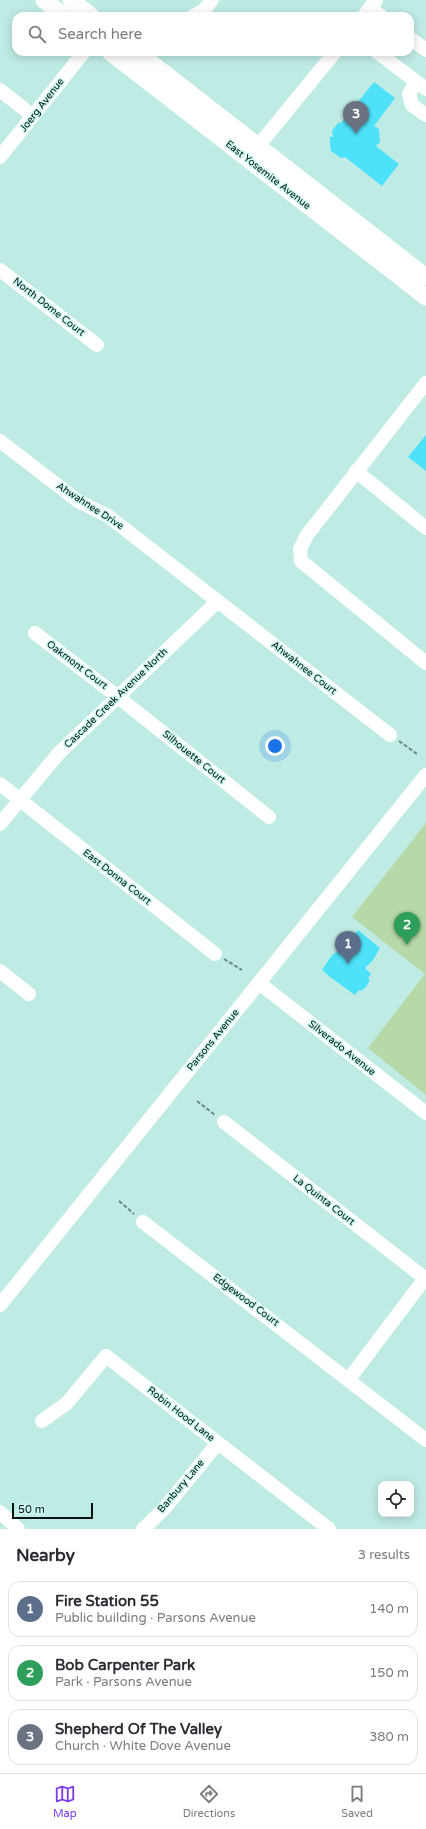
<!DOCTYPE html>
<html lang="en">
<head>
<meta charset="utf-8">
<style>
  :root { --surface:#fff; --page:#f2f2f3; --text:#2b2b33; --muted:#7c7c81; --line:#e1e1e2; --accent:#7c3aed }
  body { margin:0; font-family:"Varela Round",sans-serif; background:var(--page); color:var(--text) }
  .controls { position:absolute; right:12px; bottom:12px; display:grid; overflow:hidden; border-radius:8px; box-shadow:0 2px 10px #0003 }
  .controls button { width:36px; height:36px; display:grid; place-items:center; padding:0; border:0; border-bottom:1px solid var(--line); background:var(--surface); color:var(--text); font:20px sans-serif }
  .scale { position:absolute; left:12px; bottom:10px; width:81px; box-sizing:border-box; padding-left:4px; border:2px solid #041312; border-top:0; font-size:11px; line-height:14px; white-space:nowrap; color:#041312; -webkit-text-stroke:3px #ccf8f2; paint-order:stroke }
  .you { position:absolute; left:275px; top:746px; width:14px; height:14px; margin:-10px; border:3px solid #fff; border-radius:50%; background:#1a73e8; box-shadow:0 0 0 6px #1a73e833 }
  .badge { display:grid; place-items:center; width:26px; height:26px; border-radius:50%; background:var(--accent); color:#fff; font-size:13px; font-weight:700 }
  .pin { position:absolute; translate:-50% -33px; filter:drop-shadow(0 1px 2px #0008) }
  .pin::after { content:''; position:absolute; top:21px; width:14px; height:12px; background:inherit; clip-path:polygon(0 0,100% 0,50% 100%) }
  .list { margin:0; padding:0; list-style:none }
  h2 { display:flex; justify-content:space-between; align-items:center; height:52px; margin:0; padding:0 16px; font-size:17px }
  h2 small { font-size:13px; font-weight:400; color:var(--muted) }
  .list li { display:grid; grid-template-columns:26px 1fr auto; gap:12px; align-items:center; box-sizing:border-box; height:56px; margin:0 8px 8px; padding:0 8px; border:1px solid var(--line); border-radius:12px }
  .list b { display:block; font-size:15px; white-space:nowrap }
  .list p { margin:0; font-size:13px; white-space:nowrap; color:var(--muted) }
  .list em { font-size:13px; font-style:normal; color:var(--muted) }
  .icon { flex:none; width:22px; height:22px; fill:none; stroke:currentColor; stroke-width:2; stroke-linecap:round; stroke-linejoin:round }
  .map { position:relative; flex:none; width:426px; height:1529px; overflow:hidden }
  .search { position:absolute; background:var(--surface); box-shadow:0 2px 10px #0003; left:12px; right:12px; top:12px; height:44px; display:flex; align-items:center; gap:10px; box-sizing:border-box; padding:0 14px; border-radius:12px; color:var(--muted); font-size:15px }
  .sheet { height:244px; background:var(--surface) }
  nav { display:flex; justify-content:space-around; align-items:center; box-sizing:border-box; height:56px; border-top:1px solid var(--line); background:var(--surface); font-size:11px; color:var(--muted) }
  nav a { display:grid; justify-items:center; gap:2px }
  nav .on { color:var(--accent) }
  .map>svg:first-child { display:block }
  .green { fill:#b6d9a7 }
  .building { fill:#4ee2fa }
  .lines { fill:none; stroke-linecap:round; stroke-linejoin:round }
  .path { stroke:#6b8a86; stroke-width:2; stroke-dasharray:4 2; stroke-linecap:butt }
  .minor { stroke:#fff; stroke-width:14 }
  .major { stroke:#fff; stroke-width:17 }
  .labels { text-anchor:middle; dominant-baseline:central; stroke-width:3; stroke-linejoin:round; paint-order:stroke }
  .street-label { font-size:10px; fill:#041312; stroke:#ccf8f2 }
</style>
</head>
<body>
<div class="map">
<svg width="426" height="1529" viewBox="0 0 426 1529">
  <rect width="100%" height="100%" fill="#bfebe5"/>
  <path class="green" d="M426,823V1095L368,1048L425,974L352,917Z"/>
  <g class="building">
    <path d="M374,82L395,98L374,126L379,129L380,142L376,146L399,164L382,186L345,157L341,158L331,151L330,144V137H333L332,131L338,123H341Z"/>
    <path d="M426,435V471L408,457Z"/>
    <path d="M358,930L380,948L373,960L365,968L371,974L368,978L370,980L366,987L361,991L359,990L355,995L330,977L322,970L332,955L340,950Z"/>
  </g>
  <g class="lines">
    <g class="path">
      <path d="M399,741L417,754"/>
      <path d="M224,959L242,970"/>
      <path d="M197,1101L215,1115"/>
      <path d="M119,1201L134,1214"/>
    </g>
    <g class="minor">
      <path d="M370,8L381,16"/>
      <path d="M193,16L203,11L212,0"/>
      <path d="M364,16L376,0"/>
      <path d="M410,38L426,50"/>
      <path d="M377,52L426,89"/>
      <path d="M416,82L409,94L412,105L426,115"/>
      <path d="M0,90L33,116"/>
      <path d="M259,145L335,52"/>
      <path d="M0,157L84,52"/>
      <path d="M0,270L97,345"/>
      <path d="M426,383L307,535L300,549L301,561L426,663"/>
      <path d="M0,441L78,501L108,516L390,735"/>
      <path d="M356,471L426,528"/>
      <path d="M35,633L118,697L269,817"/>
      <path d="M0,784L215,954"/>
      <path d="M0,824L59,753L218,601"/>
      <path d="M0,971L29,994"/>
      <path d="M259,983L426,1113"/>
      <path d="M224,1122L426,1279"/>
      <path d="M143,1222L426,1440"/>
      <path d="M0,1305L426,775"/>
      <path d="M349,1379L426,1277"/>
      <path d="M42,1421L67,1403L106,1356L329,1529"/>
      <path d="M0,1512L18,1529"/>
      <path d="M143,1529L163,1510L218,1443"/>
    </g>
    <g class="major">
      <path d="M44,0L64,16"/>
      <path d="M71,0L91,16"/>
      <path d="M110,52L426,297"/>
      <path d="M137,52L426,277"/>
    </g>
  </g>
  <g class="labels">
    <g class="street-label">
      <text transform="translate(42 105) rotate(-52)">Joerg Avenue</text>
      <text transform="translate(268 175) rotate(38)">East Yosemite Avenue</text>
      <text transform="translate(49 307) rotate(38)">North Dome Court</text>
      <text transform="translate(90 506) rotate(33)">Ahwahnee Drive</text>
      <text transform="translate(77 665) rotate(37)">Oakmont Court</text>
      <text transform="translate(304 668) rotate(38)">Ahwahnee Court</text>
      <text transform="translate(116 698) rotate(-44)">Cascade Creek Avenue North</text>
      <text transform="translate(194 757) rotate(39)">Silhouette Court</text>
      <text transform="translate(117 877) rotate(38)">East Donna Court</text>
      <text transform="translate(213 1040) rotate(-51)">Parsons Avenue</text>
      <text transform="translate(342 1048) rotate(38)">Silverado Avenue</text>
      <text transform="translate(324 1200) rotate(38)">La Quinta Court</text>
      <text transform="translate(246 1300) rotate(37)">Edgewood Court</text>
      <text transform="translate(181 1414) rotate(38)">Robin Hood Lane</text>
      <text transform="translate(181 1486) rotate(-50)">Banbury Lane</text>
    </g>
  </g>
</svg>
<div class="controls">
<button><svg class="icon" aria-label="locate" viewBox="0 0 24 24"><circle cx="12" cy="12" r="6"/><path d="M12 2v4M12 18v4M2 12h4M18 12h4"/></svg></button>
</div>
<div class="scale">50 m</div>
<div class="you"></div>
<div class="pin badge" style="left:348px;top:964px;background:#5c6f8a">1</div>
<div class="pin badge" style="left:407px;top:945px;background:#2e9e5b">2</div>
<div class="pin badge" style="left:356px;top:134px;background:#6b7280">3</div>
<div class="search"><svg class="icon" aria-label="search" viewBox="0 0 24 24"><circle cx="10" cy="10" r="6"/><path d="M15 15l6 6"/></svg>Search here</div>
</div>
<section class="sheet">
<h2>Nearby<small>3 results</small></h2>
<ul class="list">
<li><span class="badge" style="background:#5c6f8a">1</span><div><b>Fire Station 55</b><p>Public building · Parsons Avenue</p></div><em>140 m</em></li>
<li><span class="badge" style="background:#2e9e5b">2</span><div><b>Bob Carpenter Park</b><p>Park · Parsons Avenue</p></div><em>150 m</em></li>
<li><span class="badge" style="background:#6b7280">3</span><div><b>Shepherd Of The Valley</b><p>Church · White Dove Avenue</p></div><em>380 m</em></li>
</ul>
</section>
<nav>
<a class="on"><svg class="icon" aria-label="map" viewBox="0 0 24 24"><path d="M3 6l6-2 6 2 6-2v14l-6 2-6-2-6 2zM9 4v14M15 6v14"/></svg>Map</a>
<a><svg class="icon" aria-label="directions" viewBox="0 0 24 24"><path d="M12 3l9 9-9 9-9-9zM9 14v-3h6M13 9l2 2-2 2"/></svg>Directions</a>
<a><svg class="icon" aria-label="saved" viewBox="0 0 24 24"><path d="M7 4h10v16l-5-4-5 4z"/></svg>Saved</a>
</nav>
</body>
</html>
